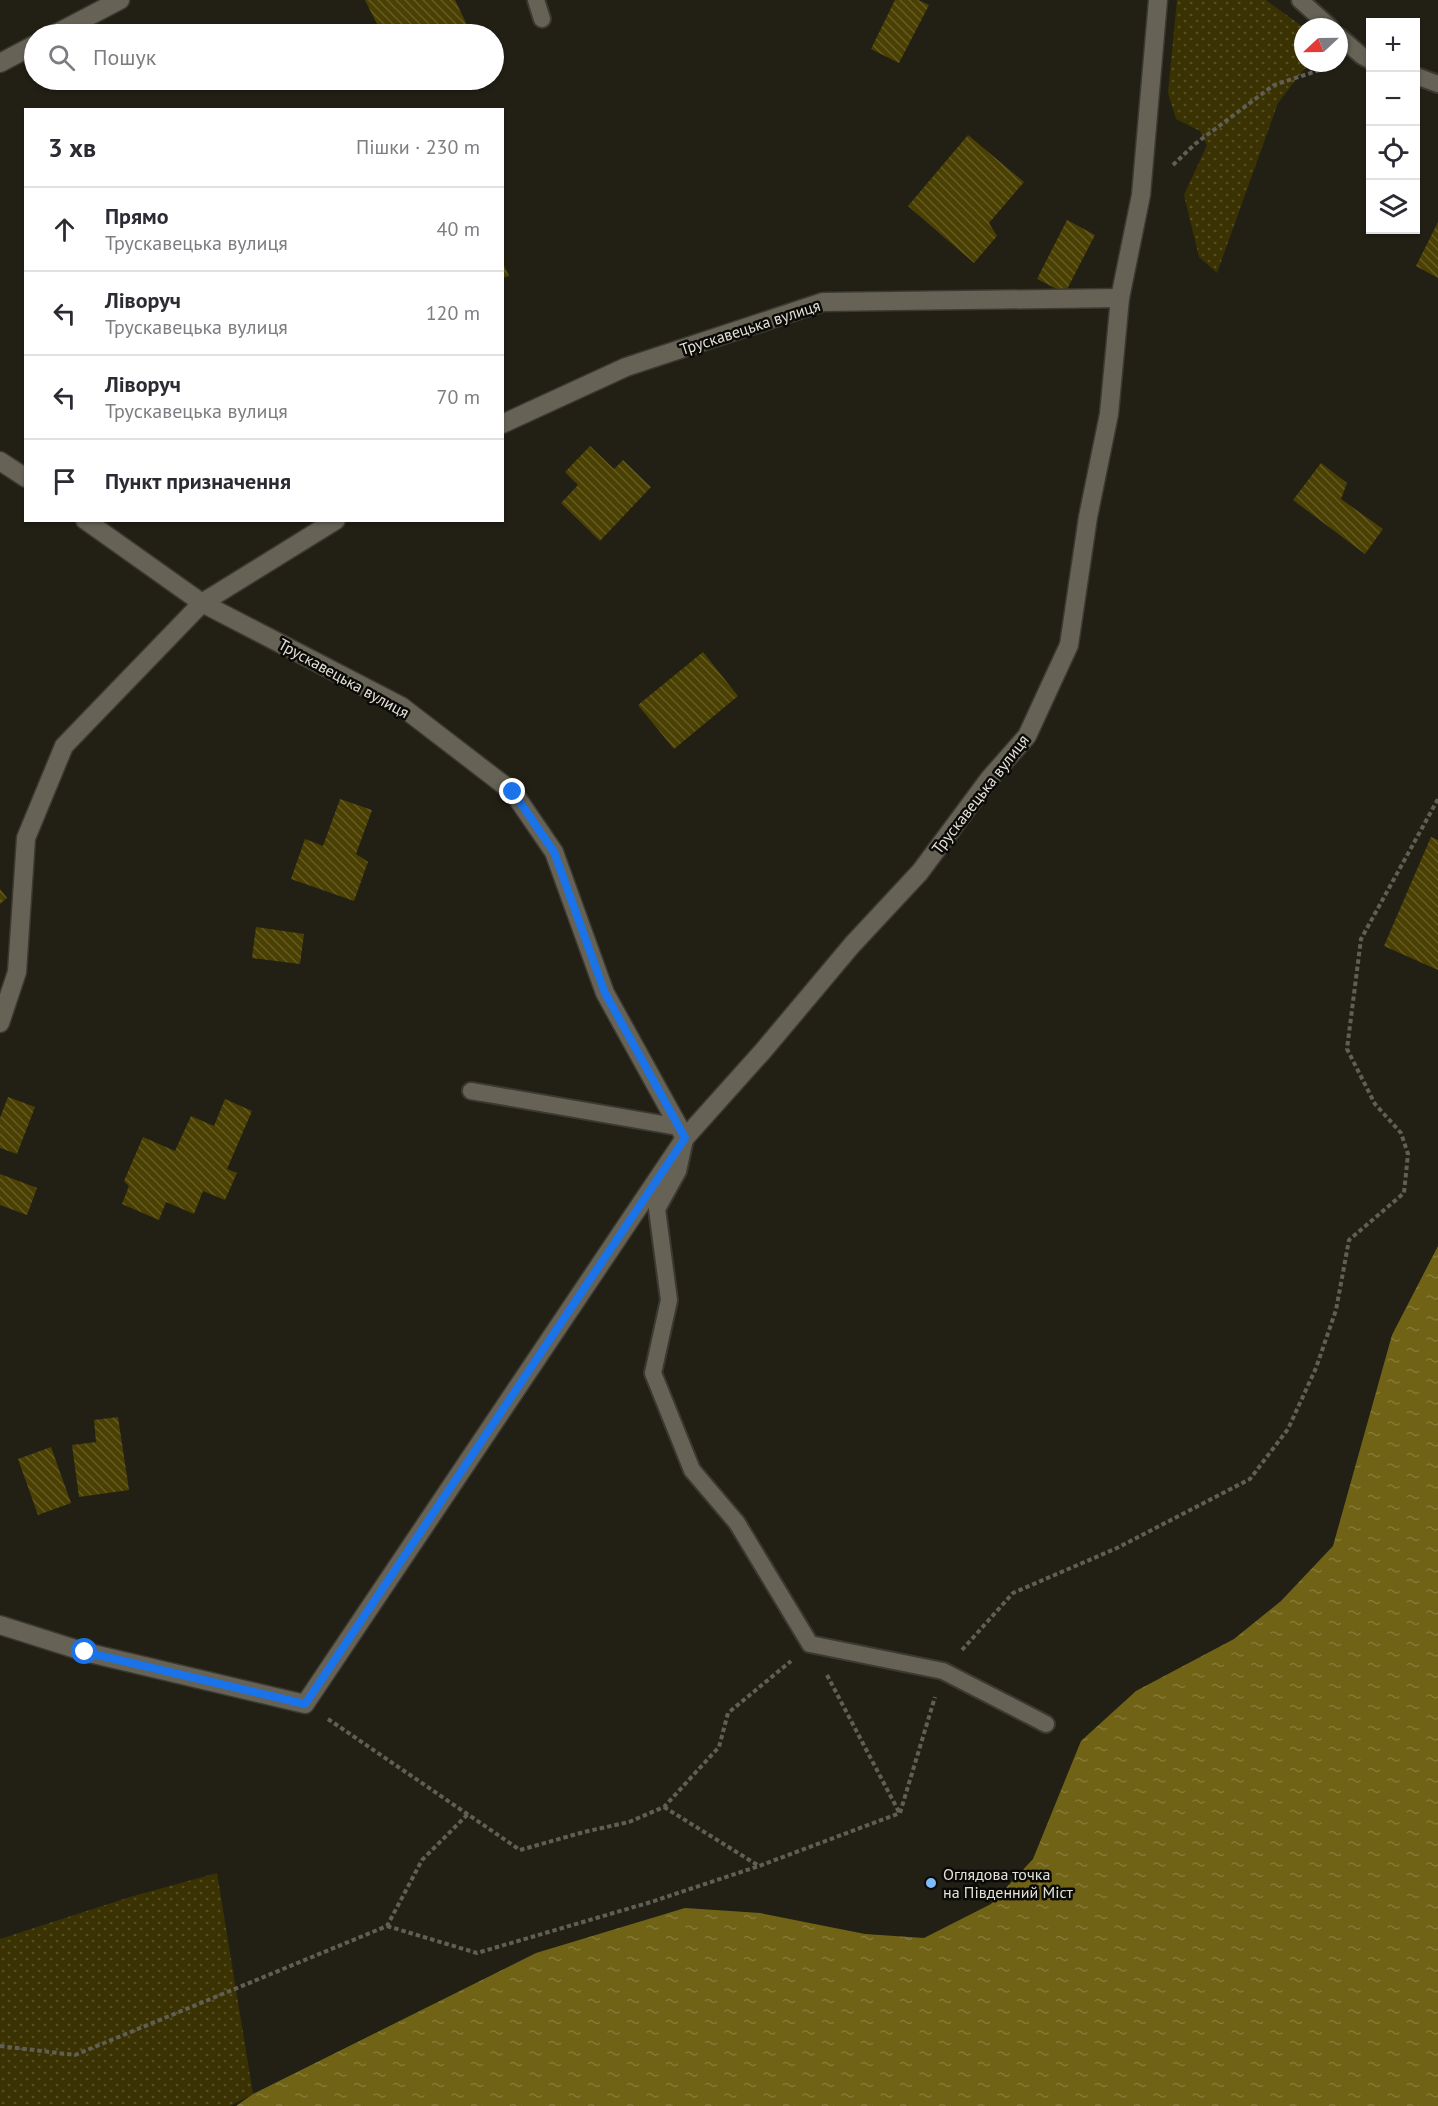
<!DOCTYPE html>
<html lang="uk">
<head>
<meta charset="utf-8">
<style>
  :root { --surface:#fff; --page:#f2f2f3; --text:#2b2b33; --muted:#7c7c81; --line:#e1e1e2 }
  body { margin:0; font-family:"PT Sans",sans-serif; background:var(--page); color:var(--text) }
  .controls { position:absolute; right:18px; top:18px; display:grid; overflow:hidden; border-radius:0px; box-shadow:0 2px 4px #0004 }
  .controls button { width:54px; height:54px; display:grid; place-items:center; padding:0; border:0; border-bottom:2px solid var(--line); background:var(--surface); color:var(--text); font:30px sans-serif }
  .compass { position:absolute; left:1294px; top:18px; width:54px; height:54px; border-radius:50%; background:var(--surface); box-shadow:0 2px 4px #0004; rotate:248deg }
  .stop { position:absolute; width:18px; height:18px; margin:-14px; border:4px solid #1a73e8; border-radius:50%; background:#fff }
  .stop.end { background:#1a73e8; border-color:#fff; box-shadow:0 2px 6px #0008 }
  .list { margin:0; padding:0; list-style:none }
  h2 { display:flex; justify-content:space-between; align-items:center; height:78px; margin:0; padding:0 24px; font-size:26px }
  h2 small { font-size:20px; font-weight:400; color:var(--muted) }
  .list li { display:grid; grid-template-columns:39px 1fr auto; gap:18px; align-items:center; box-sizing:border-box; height:84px; padding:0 24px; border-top:2px solid var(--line) }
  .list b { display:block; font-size:22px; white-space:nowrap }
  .list p { margin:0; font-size:20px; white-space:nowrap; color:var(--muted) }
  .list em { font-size:20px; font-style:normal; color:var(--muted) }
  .icon { flex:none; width:33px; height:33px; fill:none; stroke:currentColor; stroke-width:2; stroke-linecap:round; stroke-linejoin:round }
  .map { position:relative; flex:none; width:1438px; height:2106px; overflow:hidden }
  .search { position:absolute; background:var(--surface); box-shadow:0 2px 4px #0004; left:24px; top:24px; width:480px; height:66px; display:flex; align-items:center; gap:15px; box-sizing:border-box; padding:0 21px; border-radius:33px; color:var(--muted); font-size:22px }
  .panel { position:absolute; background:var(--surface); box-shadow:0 2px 4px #0004; left:24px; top:108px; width:480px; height:414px; border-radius:0px }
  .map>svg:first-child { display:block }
  .grass { fill:url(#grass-dots) }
  .water { fill:url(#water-ripples) }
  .building { fill:url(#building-back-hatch) }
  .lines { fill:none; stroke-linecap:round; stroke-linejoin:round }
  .lane-casing { stroke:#3b3931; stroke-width:20 }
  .street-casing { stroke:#3b3931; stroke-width:21 }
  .path { stroke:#615f55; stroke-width:4; stroke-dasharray:4.5 3; stroke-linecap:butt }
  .lane { stroke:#666356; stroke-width:16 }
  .street { stroke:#666356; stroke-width:18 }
  .route { stroke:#1a73e8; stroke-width:8 }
  .poi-dot { fill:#7fbdfa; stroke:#0b0a06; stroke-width:2 }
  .labels { text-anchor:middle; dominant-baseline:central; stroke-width:5; stroke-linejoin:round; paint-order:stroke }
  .street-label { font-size:16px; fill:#e2e1d9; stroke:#0b0a06 }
  .poi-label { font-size:16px; fill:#e2e1d9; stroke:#0b0a06; text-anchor:start }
</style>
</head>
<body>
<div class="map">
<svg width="1438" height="2106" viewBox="0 0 1438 2106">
  <defs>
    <pattern id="grass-dots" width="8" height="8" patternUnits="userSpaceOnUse" patternTransform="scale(1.5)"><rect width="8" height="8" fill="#3a3202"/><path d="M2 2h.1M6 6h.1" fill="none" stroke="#564f26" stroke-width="1.8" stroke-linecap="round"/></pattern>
    <pattern id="water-ripples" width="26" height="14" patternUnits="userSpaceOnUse" patternTransform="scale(1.5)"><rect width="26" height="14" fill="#716316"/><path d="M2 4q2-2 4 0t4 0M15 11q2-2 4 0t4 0" fill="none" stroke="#857937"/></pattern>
    <pattern id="building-back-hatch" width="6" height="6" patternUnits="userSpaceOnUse" patternTransform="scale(1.5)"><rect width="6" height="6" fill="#4a4002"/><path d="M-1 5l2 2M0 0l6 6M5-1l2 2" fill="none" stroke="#645b26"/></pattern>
  </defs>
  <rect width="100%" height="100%" fill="#222015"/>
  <g class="grass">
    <path d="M1177,0H1266L1303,27V63H1309L1278,103L1217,273L1199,257L1184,195L1207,145L1200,131L1176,119L1168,93Z"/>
    <path d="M217,1873L253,2094L230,2106H0V1939L130,1897Z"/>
  </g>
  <path class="water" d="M1438,1246V2106H236L253,2094L536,1953L685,1908L760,1913L865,1934L924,1938L991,1904L1033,1859L1081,1741L1136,1691L1234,1639L1281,1601L1333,1546L1392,1335Z"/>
  <g class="building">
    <path d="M365,0H455L468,27L453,34H382Z"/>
    <path d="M895,0H918L929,5L899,63L871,49Z"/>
    <path d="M968,135L1024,182L989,223L997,236L974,263L908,206Z"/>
    <path d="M1067,220L1095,235L1065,293L1037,279Z"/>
    <path d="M1438,222V278L1416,266Z"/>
    <path d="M502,261L509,276L502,278Z"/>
    <path d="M590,446L614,469L623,460L651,487L600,541L561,503L578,485L565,472Z"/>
    <path d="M1321,463L1347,483L1341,499L1383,529L1365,554L1293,500Z"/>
    <path d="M703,652L738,696L674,749L638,705Z"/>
    <path d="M340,799L372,810L356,854L368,862L354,901L291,879L305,839L323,846Z"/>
    <path d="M1431,837L1438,840V970L1384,946Z"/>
    <path d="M0,889L7,898L0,904Z"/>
    <path d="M256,927L304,934L300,964L252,958Z"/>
    <path d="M8,1097L35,1107L17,1154L0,1148V1118Z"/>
    <path d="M225,1099L252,1111L227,1169L237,1173L225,1200L203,1191L194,1214L166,1202L159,1220L122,1204L129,1186L124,1181L143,1137L175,1151L191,1116L214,1126Z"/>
    <path d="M0,1174L37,1188L27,1215L0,1205Z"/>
    <path d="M118,1417L129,1490L79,1497L72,1445L96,1442L94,1420Z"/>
    <path d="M51,1447L71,1503L38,1515L18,1459Z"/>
  </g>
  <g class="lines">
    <defs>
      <g id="lane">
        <path d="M536,0L542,19"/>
        <path d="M1300,0L1330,27"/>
        <path d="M1339,36L1362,56L1370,60"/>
        <path d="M1416,76L1438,84"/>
        <path d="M471,1091L679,1127"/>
        <path d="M685,1139L678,1171L657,1209L669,1300L653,1373L692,1470L737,1523L810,1644L943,1671L1046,1724"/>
      </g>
      <g id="street">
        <path d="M55,34L120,0"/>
        <path d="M0,63L34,45"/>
        <path d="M502,424L626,367L823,302L1120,298"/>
        <path d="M0,461L26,478"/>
        <path d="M85,520L202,603L401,706L513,792L554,852L605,993L685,1138"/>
        <path d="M0,1023L17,972L26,838L64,746L202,603L336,520"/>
        <path d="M0,1625L85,1652L305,1704L685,1138L763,1051L852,945L920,872L989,779L1027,736L1069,645L1088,517L1109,414L1120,298L1141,195L1158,0"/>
      </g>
    </defs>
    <use href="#lane" class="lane-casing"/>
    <use href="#street" class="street-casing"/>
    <g class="path">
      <path d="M1173,165L1195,144L1274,85L1332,66"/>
      <path d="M962,1650L1013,1593L1117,1548L1250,1479L1288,1429L1316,1368L1336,1310L1349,1240L1404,1193L1408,1154L1401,1133L1375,1104L1347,1049L1361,939L1438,799"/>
      <path d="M827,1675L899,1812"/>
      <path d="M328,1719L520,1850L584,1832L629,1822L664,1807L719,1747L728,1713L791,1661"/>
      <path d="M664,1807L759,1866L900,1813L935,1697"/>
      <path d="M387,1926L477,1953L651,1902L759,1866"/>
      <path d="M0,2046L75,2055L387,1926L422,1860L468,1814"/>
    </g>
    <use href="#lane" class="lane"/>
    <use href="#street" class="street"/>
  </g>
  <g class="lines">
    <path class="route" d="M85,1652L305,1704L685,1138L605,993L554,852L513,792"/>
  </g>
  <circle class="poi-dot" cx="931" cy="1883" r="6"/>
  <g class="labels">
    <g class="street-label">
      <text transform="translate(750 327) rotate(-18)">Трускавецька вулиця</text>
      <text transform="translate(344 678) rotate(29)">Трускавецька вулиця</text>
      <text transform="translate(980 794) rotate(-52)">Трускавецька вулиця</text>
    </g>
    <g class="poi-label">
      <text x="943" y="1874">Оглядова точка<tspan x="943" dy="18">на Південний Міст</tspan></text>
    </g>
  </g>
</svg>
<div class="controls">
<button>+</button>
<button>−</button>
<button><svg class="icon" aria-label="locate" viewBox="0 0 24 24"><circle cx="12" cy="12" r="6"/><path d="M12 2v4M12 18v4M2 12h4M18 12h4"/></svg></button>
<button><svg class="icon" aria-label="layers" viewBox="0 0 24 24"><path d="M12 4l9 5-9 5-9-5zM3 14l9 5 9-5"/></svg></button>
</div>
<svg class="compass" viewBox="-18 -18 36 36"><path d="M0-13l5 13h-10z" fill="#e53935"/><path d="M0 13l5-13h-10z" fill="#7c7c81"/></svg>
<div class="stop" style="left:85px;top:1652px"></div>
<div class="stop end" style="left:513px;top:792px"></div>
<div class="search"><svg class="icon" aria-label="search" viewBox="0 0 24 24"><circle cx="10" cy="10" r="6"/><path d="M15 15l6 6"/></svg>Пошук</div>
<section class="panel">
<h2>3 хв<small>Пішки · 230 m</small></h2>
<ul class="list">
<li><svg class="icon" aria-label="ahead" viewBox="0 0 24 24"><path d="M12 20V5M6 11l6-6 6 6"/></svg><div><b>Прямо</b><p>Трускавецька вулиця</p></div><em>40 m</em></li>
<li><svg class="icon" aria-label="left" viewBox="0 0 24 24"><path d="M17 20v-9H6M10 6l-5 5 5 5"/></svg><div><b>Ліворуч</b><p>Трускавецька вулиця</p></div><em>120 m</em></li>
<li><svg class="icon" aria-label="left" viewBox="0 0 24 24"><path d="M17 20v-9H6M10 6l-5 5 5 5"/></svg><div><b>Ліворуч</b><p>Трускавецька вулиця</p></div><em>70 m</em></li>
<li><svg class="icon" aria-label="arrive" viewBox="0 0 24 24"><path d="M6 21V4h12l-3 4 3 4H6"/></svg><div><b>Пункт призначення</b></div></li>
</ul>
</section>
</div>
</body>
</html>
